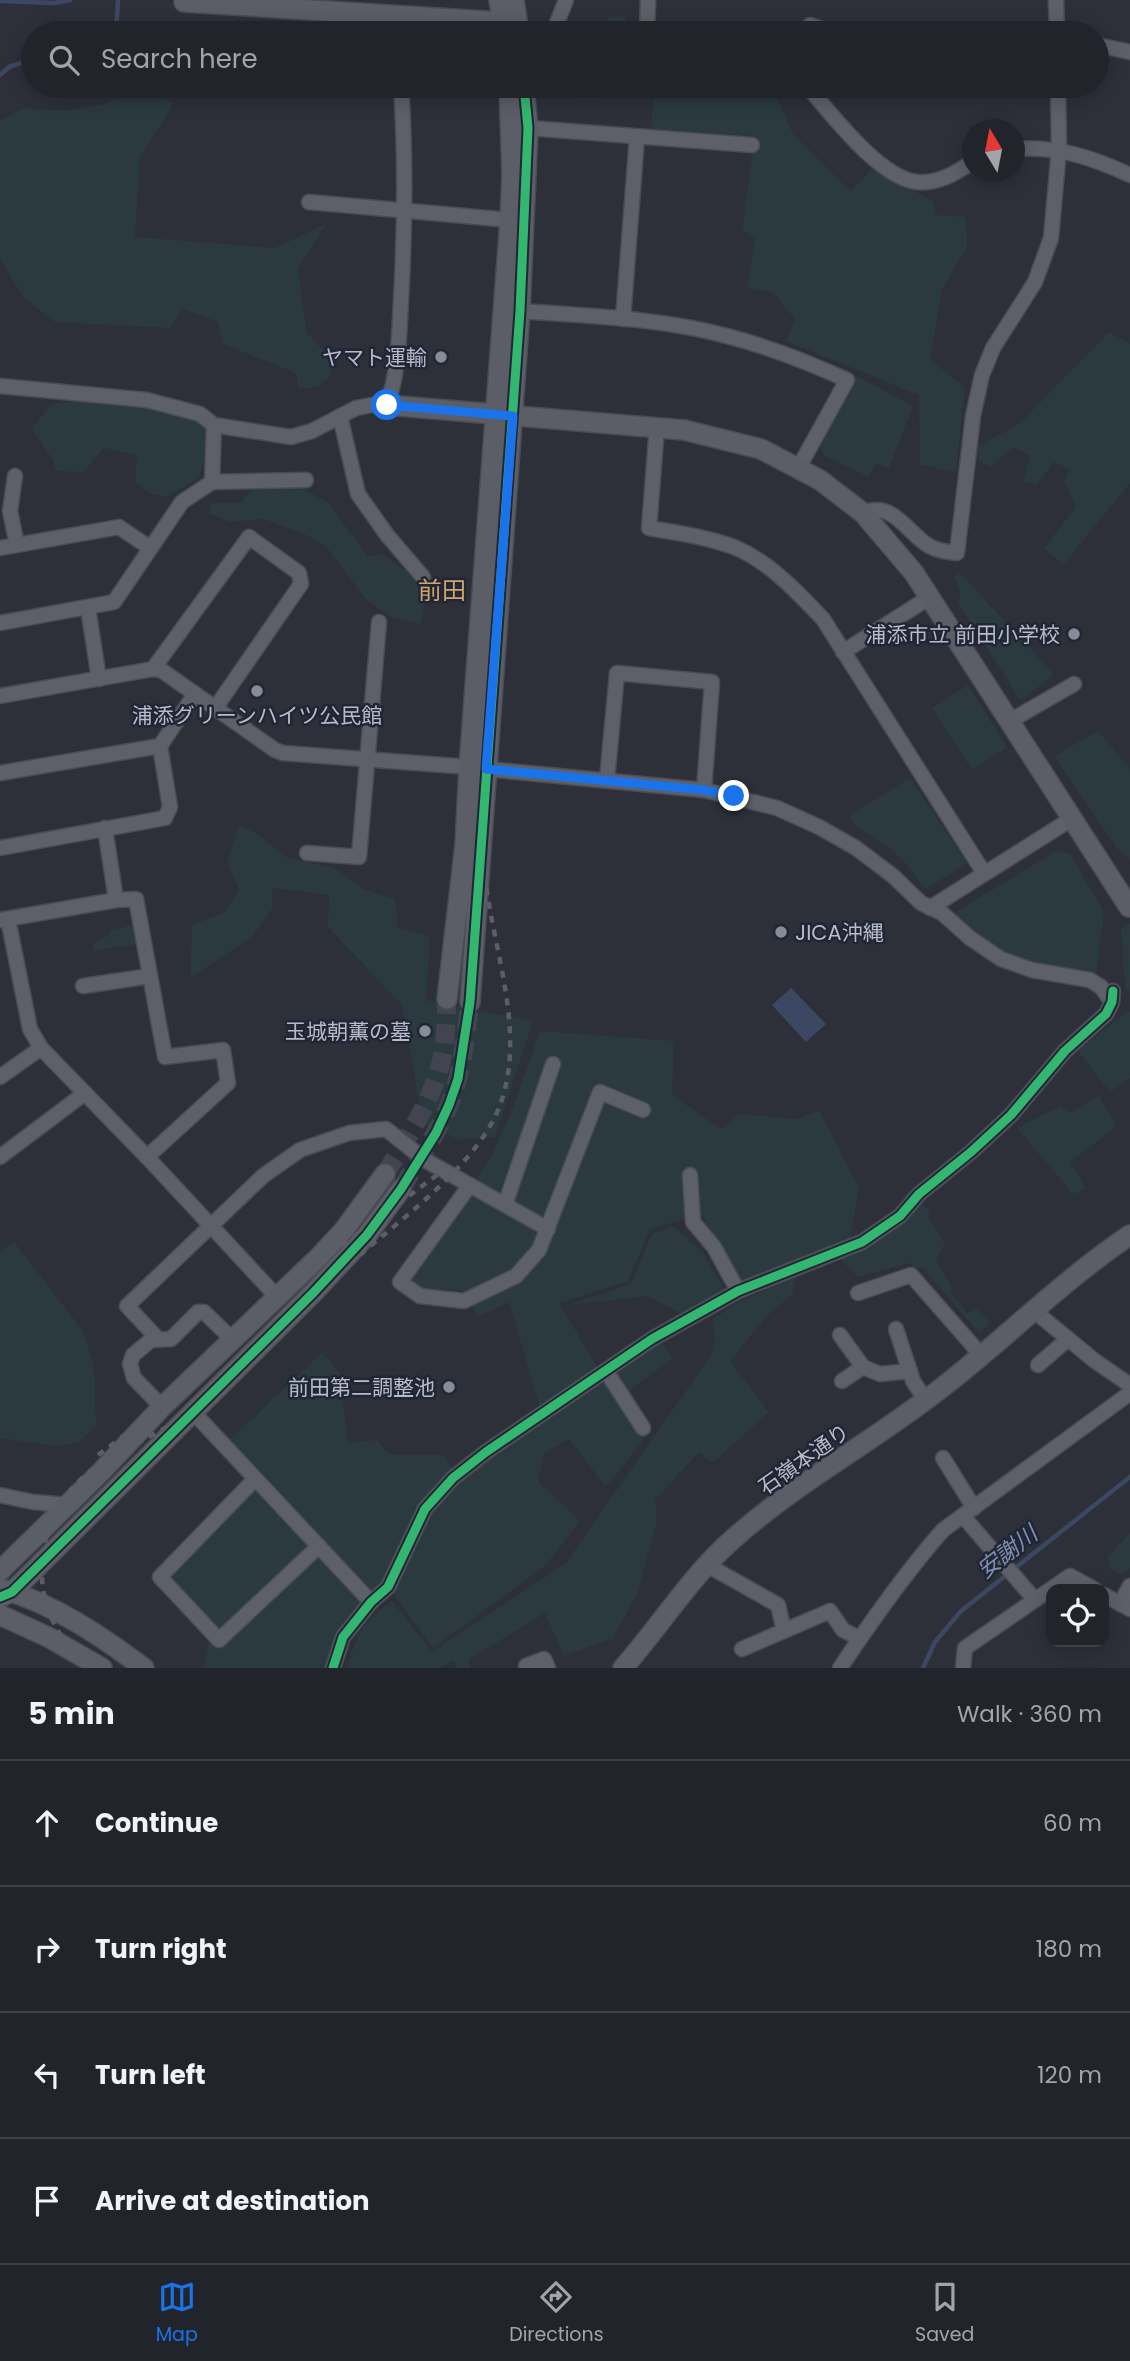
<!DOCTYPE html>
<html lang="en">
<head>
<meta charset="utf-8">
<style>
  :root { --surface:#22242b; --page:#2e3037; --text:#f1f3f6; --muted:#a2a4a9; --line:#3f4147; --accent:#1a73e8 }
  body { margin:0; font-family:Poppins,"Noto Sans JP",sans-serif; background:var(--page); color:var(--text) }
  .controls { position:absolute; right:21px; bottom:21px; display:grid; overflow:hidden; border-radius:14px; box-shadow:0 4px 18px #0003 }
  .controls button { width:63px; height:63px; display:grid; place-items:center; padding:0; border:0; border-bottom:2px solid var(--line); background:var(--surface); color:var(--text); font:35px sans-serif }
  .compass { position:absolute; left:962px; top:119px; width:63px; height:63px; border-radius:50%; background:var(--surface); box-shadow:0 4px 18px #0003; rotate:350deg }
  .stop { position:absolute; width:21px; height:21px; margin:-16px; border:5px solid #1a73e8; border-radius:50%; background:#fff }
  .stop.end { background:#1a73e8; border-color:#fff; box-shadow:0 2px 7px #0008 }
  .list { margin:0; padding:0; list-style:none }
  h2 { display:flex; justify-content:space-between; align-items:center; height:91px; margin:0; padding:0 28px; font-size:30px }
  h2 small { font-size:23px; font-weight:400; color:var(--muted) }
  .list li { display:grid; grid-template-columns:46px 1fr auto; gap:21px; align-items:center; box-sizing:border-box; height:126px; padding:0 28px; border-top:2px solid var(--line) }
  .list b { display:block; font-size:26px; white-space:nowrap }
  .list em { font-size:23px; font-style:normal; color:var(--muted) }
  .icon { flex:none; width:38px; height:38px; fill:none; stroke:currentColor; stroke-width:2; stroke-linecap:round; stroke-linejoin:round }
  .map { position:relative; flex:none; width:1130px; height:1668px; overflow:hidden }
  .search { position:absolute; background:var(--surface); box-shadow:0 4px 18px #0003; left:21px; right:21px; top:21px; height:77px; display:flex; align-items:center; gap:18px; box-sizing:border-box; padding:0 24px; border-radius:38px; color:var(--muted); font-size:26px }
  .sheet { height:595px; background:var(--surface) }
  nav { display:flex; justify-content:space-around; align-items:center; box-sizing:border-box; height:98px; border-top:2px solid var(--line); background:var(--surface); font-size:19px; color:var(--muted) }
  nav a { display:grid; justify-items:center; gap:4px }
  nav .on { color:var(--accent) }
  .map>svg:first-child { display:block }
  .green { fill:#2a3a3f }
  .water { fill:#3c4863 }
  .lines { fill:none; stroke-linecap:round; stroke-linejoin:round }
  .stream { stroke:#3c4863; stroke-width:4.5 }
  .secondary-tunnel { stroke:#42454f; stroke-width:19; stroke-dasharray:19 10; stroke-linecap:butt }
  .street-casing { stroke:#494c52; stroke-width:17 }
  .secondary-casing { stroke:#494c52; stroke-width:22 }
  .street { stroke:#5d6068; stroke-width:14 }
  .secondary { stroke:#5b5e66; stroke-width:19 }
  .rail { stroke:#5b5e65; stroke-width:4.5; stroke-dasharray:7 7; stroke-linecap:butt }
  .cycleway-casing { stroke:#202635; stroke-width:13 }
  .cycleway { stroke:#33b770; stroke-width:9 }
  .route { stroke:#1a73e8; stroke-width:9 }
  .poi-dot { fill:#878b97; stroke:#202635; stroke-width:2.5 }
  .labels { text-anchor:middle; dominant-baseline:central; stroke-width:5; stroke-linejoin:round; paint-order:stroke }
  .poi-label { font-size:21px; fill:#b7bcca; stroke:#202635; text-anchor:end }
  .street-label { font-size:21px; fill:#b7bcca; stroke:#202635 }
  .water-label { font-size:23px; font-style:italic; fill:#808eb0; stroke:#202635 }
  .quarter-label { font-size:24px; fill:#d1a46c; stroke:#202635 }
</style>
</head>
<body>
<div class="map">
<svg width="1130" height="1668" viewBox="0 0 1130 1668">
  <rect width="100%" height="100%" fill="#2d3039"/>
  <g class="green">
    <path d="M624,15L632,33H609L608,17Z"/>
    <path d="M588,86H631V96L581,100V90Z"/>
    <path d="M654,86H771L793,134L851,192L874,166L933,202L936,215L966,217L967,248L942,289L930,359L965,388L956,472L920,465L919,395L786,341L795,319L773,293L747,287L755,238L742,230L755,136L651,129Z"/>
    <path d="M138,90L174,103L140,157L135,237L275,248L326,224L298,269L307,333L329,356L331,375L318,387L298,389L296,373L223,344L218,322L183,309L170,328L55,322L24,298L0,259V121L24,108L66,111L104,104Z"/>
    <path d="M1109,332L1130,344V483L1063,565L1044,548L1076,507L1064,482L1070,469L1054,462L1037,484L1023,483L1030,455L1013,447L990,467L979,461L978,446L1019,424Z"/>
    <path d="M857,376L913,406L889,468L876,463L868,477L825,456L818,445Z"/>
    <path d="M83,400L142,406L192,416L206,427L207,449L199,478L166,497L151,494L135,482L137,455L104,448L83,472L56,471L53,460L32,429L51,404Z"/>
    <path d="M302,488L328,503L368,556L383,554L412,576L426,598L420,624L388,616L365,598L325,545L300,532L263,519L230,522L209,513L211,503H240L253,489Z"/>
    <path d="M960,573L1054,674L1021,701L958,603L961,592L954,577Z"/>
    <path d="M968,685L1007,747L972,770L932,708Z"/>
    <path d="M1098,731L1130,769V860L1117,848L1054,756Z"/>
    <path d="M910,778L967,863L926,889L903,860L886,845L854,825L850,815Z"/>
    <path d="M239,825L256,833L286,857L334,868L365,890L395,899L398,928L430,936L426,1000L533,1021L495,1137L460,1140L423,1124L402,1005L328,927L329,895L272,888V909L253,936L190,978L192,925L225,912L239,889L227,864Z"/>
    <path d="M1058,850L1071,855L1104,912L1096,976L1013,959L978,938L954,913Z"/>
    <path d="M1130,923V992L1125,989L1121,929Z"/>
    <path d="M132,925L137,944L93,951V944L109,935V931Z"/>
    <path d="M1127,1011L1130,1012V1078L1110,1092L1078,1051Z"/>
    <path d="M540,1031L674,1041L672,1095L721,1129L739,1114L798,1119L819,1110L859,1188L850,1239L812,1257L741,1282L701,1214L650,1229L628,1281L559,1303L605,1380L660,1340L673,1358L630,1390L651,1431L606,1487L569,1439L544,1453L538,1481L580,1521L546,1565L433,1648L393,1594L364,1609L324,1668H204L209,1640L154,1583L262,1480L227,1443L322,1352L340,1374L348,1443L377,1440L390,1455H443L455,1472L540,1408L509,1302L478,1317L462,1290L416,1289L409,1278L492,1155L512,1110Z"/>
    <path d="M1099,1096L1117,1126L1070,1162L1086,1188L1073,1194L1017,1128L1060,1106L1070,1113Z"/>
    <path d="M921,1202L930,1212L928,1217L945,1243L936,1261L953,1289L950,1292L968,1314L977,1308L990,1323L979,1333L922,1267L916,1268L908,1263L858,1277L840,1259C874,1243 898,1233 921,1202Z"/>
    <path d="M673,1226L704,1254L725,1291L681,1313L647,1296L568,1305L631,1284L652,1234Z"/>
    <path d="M14,1242L83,1331L94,1365L96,1425L79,1442L56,1446L0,1438V1251Z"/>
    <path d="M795,1278L793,1294L767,1316L730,1361L769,1412L712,1463L699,1452L655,1500L657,1521L638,1592L613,1638L564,1656L545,1613L468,1660L471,1668H456L454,1660L439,1668H347C356,1638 364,1618 392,1601L432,1652L565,1564L711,1355L715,1338L712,1319L743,1300Z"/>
    <path d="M1130,1533V1568L1122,1575L1109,1567L1107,1558Z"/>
  </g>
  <path class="water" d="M791,988L826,1024L806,1042L772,1005Z"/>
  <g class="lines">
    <g class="stream">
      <path d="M0,1L54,3L70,0"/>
      <path d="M116,33L118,0"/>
      <path d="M0,75L9,67L33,59"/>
      <path d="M923,1668L935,1642L961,1611L1130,1477"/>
    </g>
    <g class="secondary-tunnel">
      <path d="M385,1174C409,1135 437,1094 444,1048C446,1032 446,1015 447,999"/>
      <path d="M401,1189C423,1153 449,1118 458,1077C464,1053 467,1027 470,1002"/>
    </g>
    <defs>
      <g id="street">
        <path d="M1056,0L1057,33"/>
        <path d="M397,16L398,33"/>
        <path d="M553,33L566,0"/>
        <path d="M647,33L648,0"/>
        <path d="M804,33L810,25L834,33"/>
        <path d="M1097,45L1130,52"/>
        <path d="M807,86C831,113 879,178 917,182C938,184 956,173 972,162"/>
        <path d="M528,128L752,145"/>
        <path d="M1014,149C1058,146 1091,157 1130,175"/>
        <path d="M309,202L510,220"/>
        <path d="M520,311C589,316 660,318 727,336C769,347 808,362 847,380L799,467"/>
        <path d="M623,319L637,137"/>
        <path d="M0,386L147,400L200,414L214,425L291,437L312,431L356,408L377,404L387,405C399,372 399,335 401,300C405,227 406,158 401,86"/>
        <path d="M340,416L358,494L387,535L423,577"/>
        <path d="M657,427L649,528C678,533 707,537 734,547C770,562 797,592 823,619L984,873"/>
        <path d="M15,476L10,511L17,545"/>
        <path d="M212,482L306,480"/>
        <path d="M863,513C893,500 907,533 929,546C938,551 947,552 957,553L973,416L982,375L993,348L1035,282L1051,238L1059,149L1058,86"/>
        <path d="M0,548L119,527L150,548"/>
        <path d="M88,608L99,679"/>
        <path d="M0,623L114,602L182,502L212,482L214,425"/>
        <path d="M843,652L930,597"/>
        <path d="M153,669L249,537L299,573L301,584L216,707"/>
        <path d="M0,696L153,669L161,670L275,750L283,753L469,767"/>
        <path d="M1010,721L1074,684"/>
        <path d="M486,769L704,790L777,808L819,827L856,848L893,876L921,903L942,913L970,938L1001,959L1032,970L1090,980L1101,987L1112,1002"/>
        <path d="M0,773L160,746"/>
        <path d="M607,780L617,673L712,682L704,790"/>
        <path d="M105,828L116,900"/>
        <path d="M0,848L165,818L170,807L160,746L195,694"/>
        <path d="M307,853L359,857L379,622"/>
        <path d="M930,908L1073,818"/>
        <path d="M8,919L30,1029L41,1048L147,1157L278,1298"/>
        <path d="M0,920L116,900L136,899L165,1057L223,1050L228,1083L147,1157"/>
        <path d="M83,986L150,976"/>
        <path d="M0,1077L41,1048"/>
        <path d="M0,1157L85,1093"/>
        <path d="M690,1175L693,1222L714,1247L738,1291"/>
        <path d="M470,1185L400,1282L420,1296L464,1301L516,1276L539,1250L600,1092L643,1110"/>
        <path d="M505,1205L553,1064"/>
        <path d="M858,1293L911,1275L982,1356"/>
        <path d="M1033,1310L1095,1361L1130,1385"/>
        <path d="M896,1329L913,1381L926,1401"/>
        <path d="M840,1335L863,1367"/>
        <path d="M158,1339L127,1306L263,1176L300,1150L349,1133L386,1129L425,1160L548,1229"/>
        <path d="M1038,1365L1068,1339"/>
        <path d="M606,1371L643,1428"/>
        <path d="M842,1381L863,1367L880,1374L910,1371"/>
        <path d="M162,1407L134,1378L130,1364L133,1355L151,1340L171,1339L198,1312H204L233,1340"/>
        <path d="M193,1412L371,1602"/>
        <path d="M943,1458L974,1508"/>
        <path d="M255,1479L160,1577L219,1640L319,1546"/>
        <path d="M0,1495L33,1502L67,1505"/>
        <path d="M963,1516L1035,1600"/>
        <path d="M707,1565L778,1605L784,1631"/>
        <path d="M1104,1595L1130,1609"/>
        <path d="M1120,1604L1130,1586"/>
        <path d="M742,1649L830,1611L843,1630L859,1638"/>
        <path d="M526,1666L544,1659L548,1668"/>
        <path d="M333,1668L343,1637L371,1602L388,1587L425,1509L453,1478L486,1452L652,1339L738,1291L862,1242L900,1216L919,1194L971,1152L1011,1115L1065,1051L1106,1014L1112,1002L1113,991"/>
        <path d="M840,1668C872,1620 905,1573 943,1530L1130,1393"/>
        <path d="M963,1668L965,1648L1070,1576L1094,1589"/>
      </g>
      <g id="secondary">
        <path d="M499,0L504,32"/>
        <path d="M514,0L519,33"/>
        <path d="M184,2L517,23"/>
        <path d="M387,405L684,430L761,449L820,480L863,513L914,573L1129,907"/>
        <path d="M447,999L465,845L469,767L510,220L512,176L509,86"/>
        <path d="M470,1002L520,311L528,128L524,86"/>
        <path d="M0,1571L100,1473L162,1407L320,1256L344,1230L385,1174"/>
        <path d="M2,1589C54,1604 101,1636 144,1668"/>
        <path d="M0,1597L12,1592L314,1292L367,1235L401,1189"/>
        <path d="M0,1615L48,1637L102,1668"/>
        <path d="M623,1668C660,1626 691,1576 733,1539C798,1481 876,1440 944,1386C1007,1337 1063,1280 1130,1235"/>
      </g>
    </defs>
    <use href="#street" class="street-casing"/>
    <use href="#secondary" class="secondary-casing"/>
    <use href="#street" class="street"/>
    <use href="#secondary" class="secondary"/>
    <g class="rail">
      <path d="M510,0L516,33"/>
      <path d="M98,1455L189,1388L316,1265L437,1175"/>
      <path d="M89,1668C79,1657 68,1647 60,1634C26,1580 41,1508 92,1470C125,1445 165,1433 197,1407C245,1369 286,1322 331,1280C382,1232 476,1171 500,1105C526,1034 495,956 486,884C482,849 481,814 481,779L523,208L524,124L521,86"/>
    </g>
    <defs>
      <g id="cycleway">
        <path d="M0,1597L12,1592L314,1292L367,1235L401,1189L436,1133L449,1105L458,1079L470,1002L520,311L528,128L524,86"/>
        <path d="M333,1668L343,1637L371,1602L388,1587L425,1509L453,1478L486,1452L652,1339L738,1291L862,1242L900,1216L919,1194L971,1152L1011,1115L1065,1051L1106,1014L1112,1002L1113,991"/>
      </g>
    </defs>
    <use href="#cycleway" class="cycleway-casing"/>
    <use href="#cycleway" class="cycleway"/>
  </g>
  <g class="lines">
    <path class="route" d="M387,405L513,416L486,769L704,790L734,796"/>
  </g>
  <g class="poi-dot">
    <circle cx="441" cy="357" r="7"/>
    <circle cx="1074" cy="634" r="7"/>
    <circle cx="257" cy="691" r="7"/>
    <circle cx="781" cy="932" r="7"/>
    <circle cx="425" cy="1031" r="7"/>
    <circle cx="449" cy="1387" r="7"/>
  </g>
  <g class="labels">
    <g class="poi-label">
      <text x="427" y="357">ヤマト運輸</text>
      <text x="1060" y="634">浦添市立 前田小学校</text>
      <text x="257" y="715" text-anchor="middle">浦添グリーンハイツ公民館</text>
      <text x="795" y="932" text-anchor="start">JICA沖縄</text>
      <text x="411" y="1031">玉城朝薫の墓</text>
      <text x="435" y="1387">前田第二調整池</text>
    </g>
    <g class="street-label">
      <text transform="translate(804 1459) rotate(-35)">石嶺本通り</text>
    </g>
    <g class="water-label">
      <text transform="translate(1007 1552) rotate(-38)">安謝川</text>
    </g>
    <g class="quarter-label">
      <text x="442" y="590">前田</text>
    </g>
  </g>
</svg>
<div class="controls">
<button><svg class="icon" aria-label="locate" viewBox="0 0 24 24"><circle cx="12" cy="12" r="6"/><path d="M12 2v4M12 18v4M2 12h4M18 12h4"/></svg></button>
</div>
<svg class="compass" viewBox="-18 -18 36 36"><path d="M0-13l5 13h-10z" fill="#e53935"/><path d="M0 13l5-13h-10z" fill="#a2a4a9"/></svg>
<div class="stop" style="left:387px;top:405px"></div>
<div class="stop end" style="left:734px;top:796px"></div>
<div class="search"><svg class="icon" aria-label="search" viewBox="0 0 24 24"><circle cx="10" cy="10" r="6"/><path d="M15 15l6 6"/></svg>Search here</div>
</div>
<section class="sheet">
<h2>5 min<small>Walk · 360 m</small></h2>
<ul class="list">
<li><svg class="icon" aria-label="ahead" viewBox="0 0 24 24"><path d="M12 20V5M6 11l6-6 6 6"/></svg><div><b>Continue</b></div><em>60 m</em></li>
<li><svg class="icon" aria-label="right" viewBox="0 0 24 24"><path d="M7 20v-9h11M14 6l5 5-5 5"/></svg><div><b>Turn right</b></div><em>180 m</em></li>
<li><svg class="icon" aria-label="left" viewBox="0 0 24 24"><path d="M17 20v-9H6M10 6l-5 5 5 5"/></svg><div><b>Turn left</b></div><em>120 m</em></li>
<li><svg class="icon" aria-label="arrive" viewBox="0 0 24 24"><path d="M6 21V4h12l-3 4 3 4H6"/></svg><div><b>Arrive at destination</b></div></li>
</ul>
</section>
<nav>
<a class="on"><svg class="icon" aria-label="map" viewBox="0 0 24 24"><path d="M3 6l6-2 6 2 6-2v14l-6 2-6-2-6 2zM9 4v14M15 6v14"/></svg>Map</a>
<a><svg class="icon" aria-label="directions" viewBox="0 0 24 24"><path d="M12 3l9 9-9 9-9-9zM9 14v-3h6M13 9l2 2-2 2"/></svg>Directions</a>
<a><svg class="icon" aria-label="saved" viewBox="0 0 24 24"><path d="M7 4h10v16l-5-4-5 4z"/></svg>Saved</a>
</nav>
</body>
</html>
